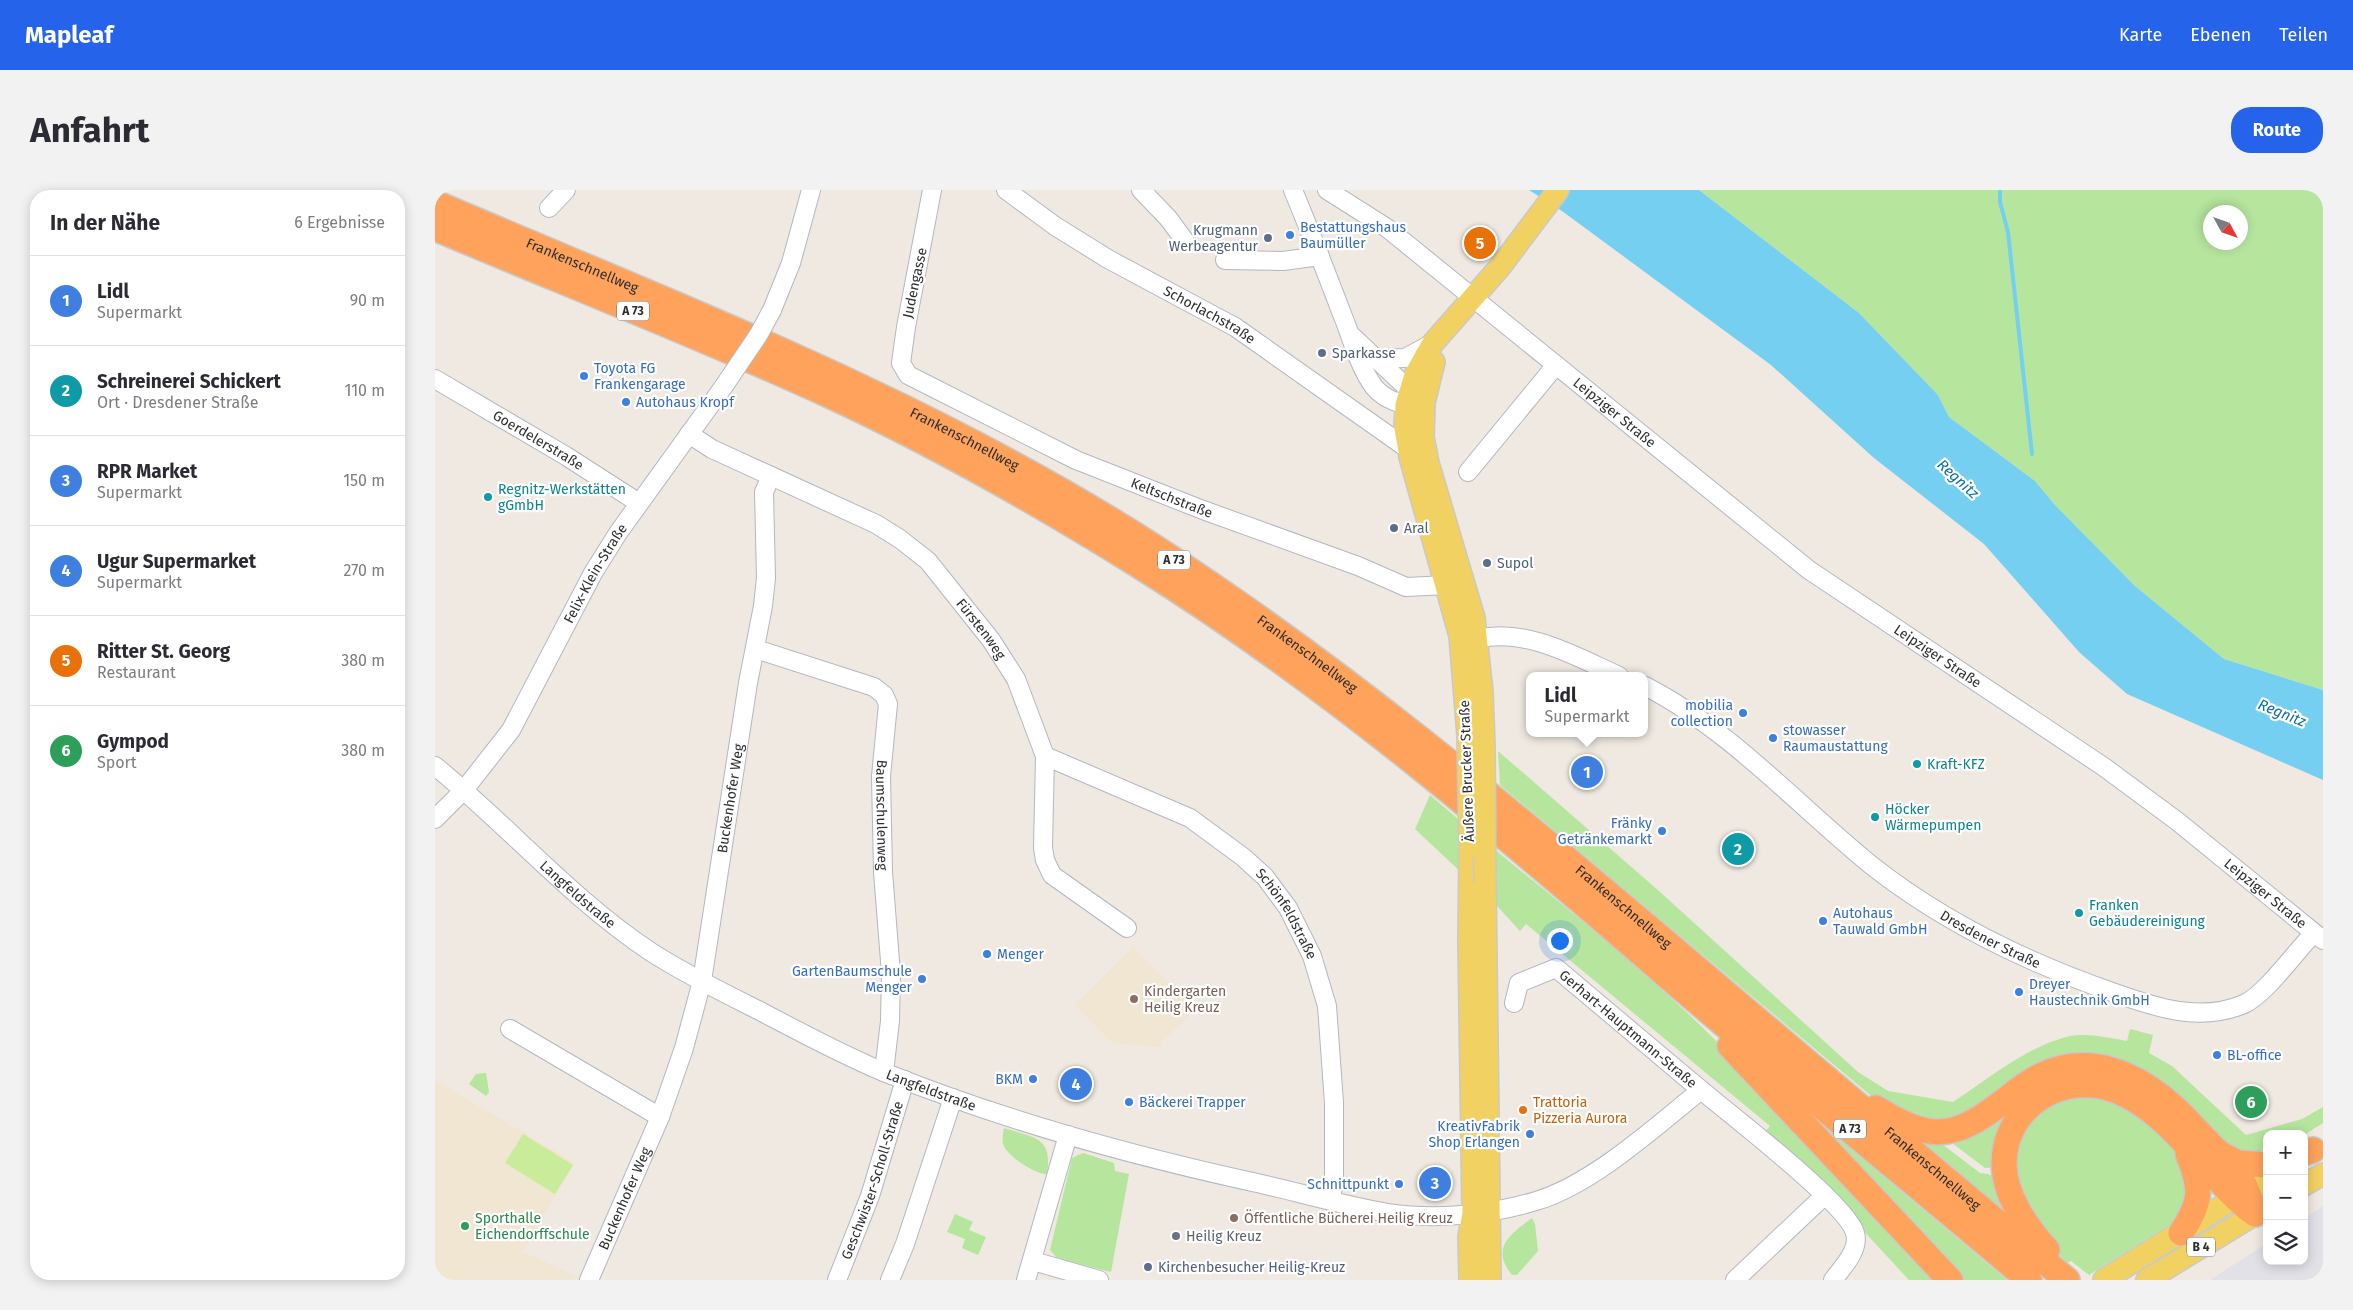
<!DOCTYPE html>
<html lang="de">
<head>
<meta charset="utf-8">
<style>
  :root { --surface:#fff; --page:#f2f2f3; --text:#2b2b33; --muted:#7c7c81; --line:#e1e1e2; --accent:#2563eb }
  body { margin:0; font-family:"Fira Sans",sans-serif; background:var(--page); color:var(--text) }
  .controls { position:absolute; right:15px; bottom:15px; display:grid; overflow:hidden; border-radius:10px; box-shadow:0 2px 12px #0003 }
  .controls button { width:45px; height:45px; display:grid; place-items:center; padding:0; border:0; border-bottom:1px solid var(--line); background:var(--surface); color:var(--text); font:25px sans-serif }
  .compass { position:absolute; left:1768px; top:15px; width:45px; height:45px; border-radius:50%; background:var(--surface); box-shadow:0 2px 12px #0003; rotate:130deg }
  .you { position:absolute; left:1124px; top:750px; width:18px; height:18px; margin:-12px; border:4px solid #fff; border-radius:50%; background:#1a73e8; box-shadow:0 0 0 8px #1a73e833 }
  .badge { display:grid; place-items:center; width:32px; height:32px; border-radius:50%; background:var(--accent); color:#fff; font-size:16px; font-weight:700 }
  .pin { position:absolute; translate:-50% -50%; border:2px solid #fff; box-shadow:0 1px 5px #0006 }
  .popup { position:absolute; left:1091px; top:482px; width:122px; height:65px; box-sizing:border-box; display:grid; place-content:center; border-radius:10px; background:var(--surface); filter:drop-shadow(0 1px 4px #0005); font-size:16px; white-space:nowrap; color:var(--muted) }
  .popup b { font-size:19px; color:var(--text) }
  .popup::after { content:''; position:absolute; left:50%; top:100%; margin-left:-10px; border:10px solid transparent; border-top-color:var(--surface) }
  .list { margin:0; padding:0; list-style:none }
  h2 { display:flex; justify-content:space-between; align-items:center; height:65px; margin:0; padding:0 20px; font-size:21px }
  h2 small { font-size:16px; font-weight:400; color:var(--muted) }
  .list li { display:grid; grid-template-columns:32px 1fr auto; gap:15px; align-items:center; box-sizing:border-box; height:90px; padding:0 20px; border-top:1px solid var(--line) }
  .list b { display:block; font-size:19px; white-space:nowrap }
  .list p { margin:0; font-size:16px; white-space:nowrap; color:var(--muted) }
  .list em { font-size:16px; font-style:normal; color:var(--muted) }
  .icon { flex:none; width:28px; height:28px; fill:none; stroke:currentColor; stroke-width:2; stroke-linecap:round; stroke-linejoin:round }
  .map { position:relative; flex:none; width:1888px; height:1090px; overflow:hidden; border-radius:20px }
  header { display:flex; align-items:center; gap:30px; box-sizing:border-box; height:70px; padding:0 25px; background:var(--accent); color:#fff }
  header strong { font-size:24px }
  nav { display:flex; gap:28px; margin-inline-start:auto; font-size:18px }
  .intro { display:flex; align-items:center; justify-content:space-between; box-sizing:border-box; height:120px; padding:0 30px }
  h1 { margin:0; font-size:35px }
  .button { padding:12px 22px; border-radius:20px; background:var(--accent); color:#fff; font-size:18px; font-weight:700 }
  main { display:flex; gap:30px; padding:0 30px }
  aside { flex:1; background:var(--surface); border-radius:20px; box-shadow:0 2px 12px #0003 }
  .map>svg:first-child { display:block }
  .industrial { fill:#e3e1e8 }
  .education { fill:#f0e6d1 }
  .green { fill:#b6e59e; fill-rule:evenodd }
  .pitch { fill:#c9ec9a }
  .water { fill:#75cff0 }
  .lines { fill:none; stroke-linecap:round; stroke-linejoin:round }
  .stream { stroke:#75cff0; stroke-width:4 }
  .minor-casing { stroke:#b4b7c1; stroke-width:20 }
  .major-casing { stroke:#c9c9c9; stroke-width:24 }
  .highway-casing { stroke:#c9c9c9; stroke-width:28 }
  .minor { stroke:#fff; stroke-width:18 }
  .major { stroke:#f2d163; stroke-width:21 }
  .highway { stroke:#ffa35c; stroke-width:25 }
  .minor-bridge-casing { stroke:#b4b7c1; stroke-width:20; stroke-linecap:butt }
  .major-bridge-casing { stroke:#c9c9c9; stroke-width:24; stroke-linecap:butt }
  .minor-bridge { stroke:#fff; stroke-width:18 }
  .major-bridge { stroke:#f2d163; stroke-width:21 }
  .shop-dot { fill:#3f7fe0; stroke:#fff; stroke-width:2 }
  .service-dot { fill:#5c6f8a; stroke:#fff; stroke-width:2 }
  .culture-dot { fill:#0f9aa8; stroke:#fff; stroke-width:2 }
  .education-dot { fill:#8d6e63; stroke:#fff; stroke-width:2 }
  .food-dot { fill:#e8710a; stroke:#fff; stroke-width:2 }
  .leisure-dot { fill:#2e9e5b; stroke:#fff; stroke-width:2 }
  .worship-dot { fill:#6b7280; stroke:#fff; stroke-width:2 }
  .labels { text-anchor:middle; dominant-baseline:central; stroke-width:4.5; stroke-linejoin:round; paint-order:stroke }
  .shield { fill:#fff; stroke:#6d6d6d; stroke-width:1 }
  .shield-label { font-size:12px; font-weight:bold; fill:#2e2e2e }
  .shop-label { font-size:14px; fill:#366cbe; stroke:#fff; text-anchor:start }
  .service-label { font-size:14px; fill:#4e5e75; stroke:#fff; text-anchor:start }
  .street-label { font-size:14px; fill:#2e2e2e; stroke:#fff }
  .culture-label { font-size:14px; fill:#0d838f; stroke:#fff; text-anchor:start }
  .education-label { font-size:14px; fill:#785e54; stroke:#fff; text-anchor:start }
  .food-label { font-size:14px; fill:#c56008; stroke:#fff; text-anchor:start }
  .leisure-label { font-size:14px; fill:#27864d; stroke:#fff; text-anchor:start }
  .worship-label { font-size:14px; fill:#5b616d; stroke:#fff; text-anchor:start }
  .water-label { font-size:15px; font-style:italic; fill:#0d6fa3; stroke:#fff }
</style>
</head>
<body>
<header>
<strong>Mapleaf</strong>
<nav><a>Karte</a><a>Ebenen</a><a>Teilen</a></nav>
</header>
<div class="intro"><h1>Anfahrt</h1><a class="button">Route</a></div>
<main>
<aside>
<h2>In der Nähe<small>6 Ergebnisse</small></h2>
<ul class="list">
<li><span class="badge" style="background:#3f7fe0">1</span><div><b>Lidl</b><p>Supermarkt</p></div><em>90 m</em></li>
<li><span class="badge" style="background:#0f9aa8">2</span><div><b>Schreinerei Schickert</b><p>Ort · Dresdener Straße</p></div><em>110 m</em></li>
<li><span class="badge" style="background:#3f7fe0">3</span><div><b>RPR Market</b><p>Supermarkt</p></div><em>150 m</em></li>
<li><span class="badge" style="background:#3f7fe0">4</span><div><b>Ugur Supermarket</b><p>Supermarkt</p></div><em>270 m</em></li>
<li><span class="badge" style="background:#e8710a">5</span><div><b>Ritter St. Georg</b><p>Restaurant</p></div><em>380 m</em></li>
<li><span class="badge" style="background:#2e9e5b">6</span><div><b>Gympod</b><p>Sport</p></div><em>380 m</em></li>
</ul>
</aside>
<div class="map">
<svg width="1888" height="1090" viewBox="0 0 1888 1090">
  <rect width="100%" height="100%" fill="#efe9e1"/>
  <path class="industrial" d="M1888,1016V1090H1775L1832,1053V1071H1869V1028Z"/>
  <g class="education">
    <path d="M698,757L756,815L757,822L727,851L725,857L677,853L640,815Z"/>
    <path d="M0,890L140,973L88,1062L141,1086L139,1090H0Z"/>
  </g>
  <g class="green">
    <path d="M1264,0H1888V500L1789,469L1700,396L1620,315L1600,291L1514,227L1503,205L1424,123ZM1776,22H1806V52H1776Z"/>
    <path d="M1063,561L1224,701L1423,882L1453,901L1518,912C1553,889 1590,858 1631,847C1651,842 1673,848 1692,851L1695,839L1718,845L1714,863L1737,876L1811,945L1867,929L1888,917V933L1869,945L1832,944V968L1806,966L1708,886L1527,930L1490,934L1441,910L1065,595Z"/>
    <path d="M995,605C1084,682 1180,753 1265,835C1348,915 1423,1005 1501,1090H1474L1424,1036L1392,993L1329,943L1335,936L1091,734L1085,741L1063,717L980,639Z"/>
    <path d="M51,883L54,902L51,906L34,894L41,884Z"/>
    <path d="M1618,893L1564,977L1550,978L1513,950Z"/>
    <path d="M1636,901L1696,916L1746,967L1753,977L1749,1026L1654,1085L1636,1071L1632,1073L1615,1057L1577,992L1583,939Z"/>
    <path d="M1372,922L1572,1090H1524Z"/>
    <path d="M569,938C599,948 618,946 612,984C600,985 571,965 568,954C567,949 568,943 569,938Z"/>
    <path d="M1484,948H1499L1545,983L1553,984L1567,992L1580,1031Z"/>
    <path d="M648,963L679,973L680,981L694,984L676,1082L623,1069L615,1060L637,968Z"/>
    <path d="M520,1024L538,1032L534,1040L551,1047L543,1065L527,1058L530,1049L512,1042Z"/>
    <path d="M1097,1028L1100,1034L1103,1061L1082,1085H1077C1055,1057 1075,1045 1097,1028Z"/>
  </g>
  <path class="pitch" d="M88,944L138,975L120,1004L70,973Z"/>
  <path class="water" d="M1094,0H1264L1424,123L1503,205L1514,227L1600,291L1620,315L1700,396L1789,469L1888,500V590L1692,504L1644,462L1549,354L1439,268L1336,175L1127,21Z"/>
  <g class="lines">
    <path class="stream" d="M1565,0V12L1573,42L1597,264"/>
    <defs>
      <g id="minor">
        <path id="s1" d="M497,0L471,137L466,173L473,185L641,270L768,320L923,376L971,397L1012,395"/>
        <path id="s2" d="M571,0L620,36L673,69L800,137L973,259"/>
        <path d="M706,0L733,28L750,51"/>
        <path d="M858,0C875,41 891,82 907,124C917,148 923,175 939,197C950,210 967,216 983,214"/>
        <path id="s3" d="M892,0L952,38L1374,380L1669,577L1742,631L1888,750"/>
        <path d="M114,18L131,0"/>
        <path d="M790,70L848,71L885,66"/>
        <path d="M337,120L356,73L376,0"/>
        <path d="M918,147L983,208"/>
        <path d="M940,169L970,168L998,153"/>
        <path id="s4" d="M0,189L131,266L204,313"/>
        <path id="s5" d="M254,244L277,259L441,334L465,349L493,371L556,450L581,489L610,566L608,658L610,670L617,685L692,738"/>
        <path d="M1033,282L1121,175"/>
        <path d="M1043,449C1090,437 1142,467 1184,486"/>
        <path id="s6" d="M321,459L439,497L449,505L453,514L446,586L448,682L456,784L455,831L449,882"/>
        <path id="s7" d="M1210,496C1296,540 1362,615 1436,675C1508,732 1591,772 1677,802C1719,817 1765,833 1809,814C1831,804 1861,761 1879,743"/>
        <path id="s8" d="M610,566L755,628L808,667L830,687L853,718L877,766L892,816L899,913V989L896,1010"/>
        <path id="s9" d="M0,576C74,636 136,709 216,762C250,784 287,802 323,820C365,842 407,865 451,883C568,930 691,964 813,991C860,1001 906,1015 953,1023C1000,1030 1055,1025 1101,1011C1158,994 1220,937 1266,900C1295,924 1413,1015 1420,1043C1425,1060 1407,1078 1398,1090"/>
        <path id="s10" d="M0,629L29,600L76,540L158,383L183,343L289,196"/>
        <path id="s11" d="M1079,813L1084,793L1121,778L1266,900"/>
        <path d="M75,839L225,927"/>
        <path d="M598,1071L664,1090"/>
        <path id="s12" d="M154,1090L225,927L249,858L267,791L313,493L328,416L331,388L329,302L336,286"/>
        <path id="s13" d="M402,1090L435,1006L470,890"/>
        <path d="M455,1090L470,1054L518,908"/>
        <path d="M591,1090L633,945"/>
        <path d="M1300,1090L1390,1005"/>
      </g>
      <g id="major">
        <path d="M999,172L989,213L988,247L993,273L1039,428L1047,502L1049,557"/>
        <path d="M1033,545L1025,446L975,267L970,238L971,215L980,185L991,165L998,153L1065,77L1123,0"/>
        <path d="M1050,693L1055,1090"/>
        <path d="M1869,995L1888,984"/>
        <path d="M1035,1090L1034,1047L1038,1023L1034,752L1035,657"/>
        <path d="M1669,1090L1832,988"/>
        <path d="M1712,1090L1832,1017"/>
      </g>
      <g id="highway">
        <path id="s14" d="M0,13C246,118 496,213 722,359C908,479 1077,622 1246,765C1374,874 1502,983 1632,1090"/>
        <path d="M0,38C130,93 263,145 392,204C500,254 604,313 705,376C894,494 1063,639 1231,785C1351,888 1473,988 1594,1090"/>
        <path d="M1295,856L1515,1090"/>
        <path d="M1441,918C1457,928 1475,938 1493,941C1530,948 1563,914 1590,895C1649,854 1708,884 1752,930C1769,949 1791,968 1806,989C1813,1000 1816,1013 1820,1024"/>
        <path d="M1784,963L1803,973L1832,975"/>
        <path d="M1869,963L1878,960"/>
        <path d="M1746,1043C1767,1012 1767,998 1753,964"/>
        <path d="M1612,1060C1592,1038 1569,1005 1569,973C1570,914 1630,880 1682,901C1736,922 1772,987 1817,1022"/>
      </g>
    </defs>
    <use href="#minor" class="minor-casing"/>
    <use href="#major" class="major-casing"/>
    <use href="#highway" class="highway-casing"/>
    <use href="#minor" class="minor"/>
    <use href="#major" class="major"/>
    <use href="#highway" class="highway"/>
    <defs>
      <path id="minor-bridge" d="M289,196L324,144L337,120"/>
      <g id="major-bridge">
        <path d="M1033,545L1035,657"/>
        <path d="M1049,557L1050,693"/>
      </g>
    </defs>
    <use href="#minor-bridge" class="minor-bridge-casing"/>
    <use href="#major-bridge" class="major-bridge-casing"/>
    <use href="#minor-bridge" class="minor-bridge"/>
    <use href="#major-bridge" class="major-bridge"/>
  </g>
  <g class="shop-dot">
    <circle cx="855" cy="45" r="5"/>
    <circle cx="149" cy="186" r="5"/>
    <circle cx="191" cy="212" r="5"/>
    <circle cx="1308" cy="523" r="5"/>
    <circle cx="1338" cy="548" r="5"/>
    <circle cx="1227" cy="641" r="5"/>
    <circle cx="1388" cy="731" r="5"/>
    <circle cx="552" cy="764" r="5"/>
    <circle cx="487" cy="789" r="5"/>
    <circle cx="1584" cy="802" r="5"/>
    <circle cx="1782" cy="865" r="5"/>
    <circle cx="598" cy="889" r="5"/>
    <circle cx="694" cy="912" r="5"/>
    <circle cx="1095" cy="944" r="5"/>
    <circle cx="964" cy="994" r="5"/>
  </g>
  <g class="service-dot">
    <circle cx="833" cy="48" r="5"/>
    <circle cx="887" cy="163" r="5"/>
    <circle cx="959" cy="338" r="5"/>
    <circle cx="1052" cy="373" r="5"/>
    <circle cx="713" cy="1077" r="5"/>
  </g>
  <g class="culture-dot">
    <circle cx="53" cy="307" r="5"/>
    <circle cx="1482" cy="574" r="5"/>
    <circle cx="1440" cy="627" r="5"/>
    <circle cx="1644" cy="723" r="5"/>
  </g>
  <g class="education-dot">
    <circle cx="699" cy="809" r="5"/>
    <circle cx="799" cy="1028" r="5"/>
  </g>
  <circle class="food-dot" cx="1088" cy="920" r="5"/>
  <circle class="leisure-dot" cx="30" cy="1036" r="5"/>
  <circle class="worship-dot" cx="741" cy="1046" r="5"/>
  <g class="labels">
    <g class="shield">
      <rect x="182" y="111.5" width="32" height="19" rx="4"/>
      <rect x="723" y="360.5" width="32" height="19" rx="4"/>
      <rect x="1399" y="929.5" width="32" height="19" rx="4"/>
      <rect x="1752" y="1047.5" width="28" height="19" rx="4"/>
    </g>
    <g class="shield-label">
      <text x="198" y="121">A 73</text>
      <text x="739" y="370">A 73</text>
      <text x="1415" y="939">A 73</text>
      <text x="1766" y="1057">B 4</text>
    </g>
    <g class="shop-label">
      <text x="865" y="37">Bestattungshaus<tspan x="865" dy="16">Baumüller</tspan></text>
      <text x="159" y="178">Toyota FG<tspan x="159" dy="16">Frankengarage</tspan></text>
      <text x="201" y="212">Autohaus Kropf</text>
      <text x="1298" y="515" text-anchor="end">mobilia<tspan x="1298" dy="16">collection</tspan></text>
      <text x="1348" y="540">stowasser<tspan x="1348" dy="16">Raumaustattung</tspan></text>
      <text x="1217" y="633" text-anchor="end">Fränky<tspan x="1217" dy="16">Getränkemarkt</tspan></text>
      <text x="1398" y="723">Autohaus<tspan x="1398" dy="16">Tauwald GmbH</tspan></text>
      <text x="562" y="764">Menger</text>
      <text x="477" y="781" text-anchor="end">GartenBaumschule<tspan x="477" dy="16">Menger</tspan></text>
      <text x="1594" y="794">Dreyer<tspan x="1594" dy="16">Haustechnik GmbH</tspan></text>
      <text x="1792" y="865">BL-office</text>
      <text x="588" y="889" text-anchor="end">BKM</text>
      <text x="704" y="912">Bäckerei Trapper</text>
      <text x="1085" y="936" text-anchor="end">KreativFabrik<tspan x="1085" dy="16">Shop Erlangen</tspan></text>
      <text x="954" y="994" text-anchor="end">Schnittpunkt</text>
    </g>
    <g class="service-label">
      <text x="823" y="40" text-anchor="end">Krugmann<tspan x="823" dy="16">Werbeagentur</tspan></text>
      <text x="897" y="163">Sparkasse</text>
      <text x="969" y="338">Aral</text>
      <text x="1062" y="373">Supol</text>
      <text x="723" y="1077">Kirchenbesucher Heilig-Kreuz</text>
    </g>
    <g class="street-label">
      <text stroke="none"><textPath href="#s14" startOffset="160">Frankenschnellweg</textPath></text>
      <text transform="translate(480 93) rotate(-78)">Judengasse</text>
      <text stroke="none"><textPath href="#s2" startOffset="239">Schorlachstraße</textPath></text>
      <text stroke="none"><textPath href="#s3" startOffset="364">Leipziger Straße</textPath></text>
      <text stroke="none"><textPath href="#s14" startOffset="580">Frankenschnellweg</textPath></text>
      <text stroke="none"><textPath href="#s4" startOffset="120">Goerdelerstraße</textPath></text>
      <text stroke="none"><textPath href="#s1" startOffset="481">Keltschstraße</textPath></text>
      <text stroke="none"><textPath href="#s10" startOffset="295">Felix-Klein-Straße</textPath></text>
      <text stroke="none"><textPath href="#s5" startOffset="358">Fürstenweg</textPath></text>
      <text stroke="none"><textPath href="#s14" startOffset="985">Frankenschnellweg</textPath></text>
      <text stroke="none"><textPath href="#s3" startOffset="769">Leipziger Straße</textPath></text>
      <text transform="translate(1032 581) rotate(-92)">Äußere Brucker Straße</text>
      <text stroke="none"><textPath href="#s12" startOffset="505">Buckenhofer Weg</textPath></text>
      <text stroke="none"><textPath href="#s6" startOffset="258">Baumschulenweg</textPath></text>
      <text stroke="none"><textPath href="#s3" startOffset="1174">Leipziger Straße</textPath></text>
      <text stroke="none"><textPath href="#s9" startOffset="192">Langfeldstraße</textPath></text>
      <text stroke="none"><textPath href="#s14" startOffset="1390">Frankenschnellweg</textPath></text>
      <text stroke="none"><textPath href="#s8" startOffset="296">Schönfeldstraße</textPath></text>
      <text stroke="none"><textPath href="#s7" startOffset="430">Dresdener Straße</textPath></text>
      <text stroke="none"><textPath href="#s11" startOffset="155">Gerhart-Hauptmann-Straße</textPath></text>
      <text stroke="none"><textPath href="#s9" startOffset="598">Langfeldstraße</textPath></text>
      <text stroke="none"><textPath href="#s14" startOffset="1795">Frankenschnellweg</textPath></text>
      <text stroke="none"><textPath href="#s13" startOffset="106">Geschwister-Scholl-Straße</textPath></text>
      <text stroke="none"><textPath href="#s12" startOffset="89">Buckenhofer Weg</textPath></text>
    </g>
    <g class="culture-label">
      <text x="63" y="299">Regnitz-Werkstätten<tspan x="63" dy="16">gGmbH</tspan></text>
      <text x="1492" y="574">Kraft-KFZ</text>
      <text x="1450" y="619">Höcker<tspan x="1450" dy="16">Wärmepumpen</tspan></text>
      <text x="1654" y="715">Franken<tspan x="1654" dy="16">Gebäudereinigung</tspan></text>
    </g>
    <g class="education-label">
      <text x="709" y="801">Kindergarten<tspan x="709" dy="16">Heilig Kreuz</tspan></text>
      <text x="809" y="1028">Öffentliche Bücherei Heilig Kreuz</text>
    </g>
    <g class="food-label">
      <text x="1098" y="912">Trattoria<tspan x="1098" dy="16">Pizzeria Aurora</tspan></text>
    </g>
    <g class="leisure-label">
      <text x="40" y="1028">Sporthalle<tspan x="40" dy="16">Eichendorffschule</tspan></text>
    </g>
    <g class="worship-label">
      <text x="751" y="1046">Heilig Kreuz</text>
    </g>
    <g class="water-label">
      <text transform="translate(1523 289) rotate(42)">Regnitz</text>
      <text transform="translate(1847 523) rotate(22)">Regnitz</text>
    </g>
  </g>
</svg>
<div class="controls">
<button>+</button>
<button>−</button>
<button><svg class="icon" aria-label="layers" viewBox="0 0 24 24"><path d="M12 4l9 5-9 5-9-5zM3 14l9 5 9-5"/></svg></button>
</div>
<svg class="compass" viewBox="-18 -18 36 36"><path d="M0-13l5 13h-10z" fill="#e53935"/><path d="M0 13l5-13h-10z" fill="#7c7c81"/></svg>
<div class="you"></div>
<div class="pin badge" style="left:1152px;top:582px;background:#3f7fe0">1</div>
<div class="popup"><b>Lidl</b>Supermarkt</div>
<div class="pin badge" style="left:1303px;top:659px;background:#0f9aa8">2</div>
<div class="pin badge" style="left:1000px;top:993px;background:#3f7fe0">3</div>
<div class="pin badge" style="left:641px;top:894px;background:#3f7fe0">4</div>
<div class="pin badge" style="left:1045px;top:53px;background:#e8710a">5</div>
<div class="pin badge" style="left:1816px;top:912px;background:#2e9e5b">6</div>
</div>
</main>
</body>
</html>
